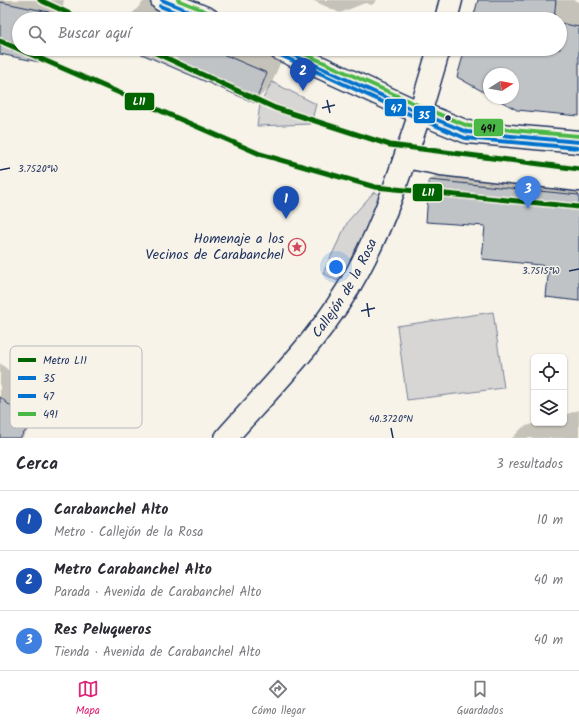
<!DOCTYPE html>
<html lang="es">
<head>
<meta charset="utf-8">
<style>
  :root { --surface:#fff; --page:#f7f7f7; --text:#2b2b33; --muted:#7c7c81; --line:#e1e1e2; --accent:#db2777 }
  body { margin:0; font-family:Kalam,sans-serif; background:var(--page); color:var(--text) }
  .controls { position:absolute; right:12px; bottom:12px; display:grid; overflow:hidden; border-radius:6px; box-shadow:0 1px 3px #0004 }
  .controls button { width:36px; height:36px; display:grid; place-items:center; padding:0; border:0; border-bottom:1px solid var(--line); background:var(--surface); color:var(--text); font:20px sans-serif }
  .compass { position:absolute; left:483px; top:68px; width:36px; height:36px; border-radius:50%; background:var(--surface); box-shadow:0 1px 3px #0004; rotate:79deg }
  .you { position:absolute; left:336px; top:267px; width:14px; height:14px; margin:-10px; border:3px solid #fff; border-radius:50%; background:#1a73e8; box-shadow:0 0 0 6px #1a73e833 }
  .badge { display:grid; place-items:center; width:26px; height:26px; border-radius:50%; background:var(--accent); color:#fff; font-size:13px; font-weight:700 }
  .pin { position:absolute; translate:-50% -33px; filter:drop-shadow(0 1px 2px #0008) }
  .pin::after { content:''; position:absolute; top:21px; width:14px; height:12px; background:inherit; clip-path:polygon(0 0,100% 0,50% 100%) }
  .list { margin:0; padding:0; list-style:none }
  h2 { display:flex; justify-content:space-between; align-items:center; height:52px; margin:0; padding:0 16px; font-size:17px }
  h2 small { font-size:13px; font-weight:400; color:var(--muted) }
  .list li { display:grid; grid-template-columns:26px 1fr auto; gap:12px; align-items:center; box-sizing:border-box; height:60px; padding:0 16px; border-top:1px solid var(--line) }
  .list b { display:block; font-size:15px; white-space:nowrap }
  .list p { margin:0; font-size:13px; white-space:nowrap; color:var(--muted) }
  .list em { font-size:13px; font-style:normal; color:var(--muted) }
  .icon { flex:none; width:22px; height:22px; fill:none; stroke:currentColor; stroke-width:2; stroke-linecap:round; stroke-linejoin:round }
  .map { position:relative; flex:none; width:579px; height:438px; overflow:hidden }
  .search { position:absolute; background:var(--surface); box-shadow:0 1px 3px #0004; left:12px; right:12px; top:12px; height:44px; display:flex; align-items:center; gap:10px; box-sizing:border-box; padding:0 14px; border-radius:22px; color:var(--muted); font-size:15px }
  .sheet { height:232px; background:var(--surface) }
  nav { display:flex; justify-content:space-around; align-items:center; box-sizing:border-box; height:56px; border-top:1px solid var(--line); background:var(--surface); font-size:11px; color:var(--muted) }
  nav a { display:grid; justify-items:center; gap:2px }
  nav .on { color:var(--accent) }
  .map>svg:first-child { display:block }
  .green { fill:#d7d6d4; stroke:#798299 }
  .shadow { fill:#0003 }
  .building { fill:#c0c3c5; stroke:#1b2f5e }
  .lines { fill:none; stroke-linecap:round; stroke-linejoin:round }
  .pedestrian-casing { stroke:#1b2f5e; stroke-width:25 }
  .minor-casing { stroke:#1b2f5e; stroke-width:25 }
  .primary-casing { stroke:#1b2f5e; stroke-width:25 }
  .pedestrian { stroke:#f7f3e8; stroke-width:22 }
  .minor { stroke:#f7f3e8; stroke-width:22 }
  .primary { stroke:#f7f3e8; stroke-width:22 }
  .bus-1-casing { stroke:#f7f3e8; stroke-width:7 }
  .bus-2-casing { stroke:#f7f3e8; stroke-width:7 }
  .bus-3-casing { stroke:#f7f3e8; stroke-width:7 }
  .bus-1 { stroke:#0072ce; stroke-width:4 }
  .bus-2 { stroke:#0072ce; stroke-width:4 }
  .bus-3 { stroke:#4ab747; stroke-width:4 }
  .metro-1-casing { stroke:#f7f3e8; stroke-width:8 }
  .metro-1 { stroke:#006400; stroke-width:5 }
  .ticks { fill:none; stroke:#1b2f5e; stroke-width:1.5 }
  .bus-dot { fill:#1b2f5e; stroke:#f7f3e8; stroke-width:1.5 }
  .labels { text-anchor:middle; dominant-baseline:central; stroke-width:3; stroke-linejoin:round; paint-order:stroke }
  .poi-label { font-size:14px; fill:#1b2f5e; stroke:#f7f3e8; text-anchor:end }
  .street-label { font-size:14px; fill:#1b2f5e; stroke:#f7f3e8 }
  .key { fill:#f7f3e8; stroke:#b5b8bf; stroke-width:1 }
  .key-label { font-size:11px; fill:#1b2f5e }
  .ticks-label { font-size:10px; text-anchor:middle; fill:#1b2f5e; stroke:#f7f3e8; stroke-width:3; stroke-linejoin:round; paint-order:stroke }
  .line-badge { stroke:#f7f3e8; stroke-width:1.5 }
  .badge-label { font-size:11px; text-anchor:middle; font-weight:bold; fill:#fff }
  .pale-badge-label { font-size:11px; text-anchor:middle; font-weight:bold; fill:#111 }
</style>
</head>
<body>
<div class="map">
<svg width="579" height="438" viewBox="0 0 579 438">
  <rect width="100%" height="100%" fill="#f7f3e8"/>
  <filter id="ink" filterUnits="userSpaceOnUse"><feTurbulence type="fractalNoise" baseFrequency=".025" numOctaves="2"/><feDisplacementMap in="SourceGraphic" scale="8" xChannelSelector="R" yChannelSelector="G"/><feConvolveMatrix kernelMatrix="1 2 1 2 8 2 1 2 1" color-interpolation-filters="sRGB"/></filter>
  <g filter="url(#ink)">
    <g class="green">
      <path d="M272,82L316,104L311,124L257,126L260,104Z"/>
      <path d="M374,192L387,199L370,240L337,281L323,273L348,221Z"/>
      <path d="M493,312L504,388L407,400L397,326Z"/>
    </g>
    <g class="shadow">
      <path d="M0,0H64L60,19H19V49H50L38,61L0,53Z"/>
      <path d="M145,0H152L196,19H129L131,15Z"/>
      <path d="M312,0H377L372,5L365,3L340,13Z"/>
      <path d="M479,0H574L579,2V115L497,98H513V74H489V93L466,49H560V19H474Z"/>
      <path d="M133,49H266L283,56L271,85L255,102Z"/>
      <path d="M450,161L579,174V300L550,265L487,226L430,181Z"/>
      <path d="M0,363L49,405L22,438H0Z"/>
      <path d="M579,410V438H512L523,427L537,423H564V415Z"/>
    </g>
    <g class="building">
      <path d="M478,0H556L554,19H473Z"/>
      <path d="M0,2L49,12L48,19H19V49H41L39,62L0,54Z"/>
      <path d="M560,23L579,27V116L517,110L495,98H513V74H489V95L457,77L465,49H560Z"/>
      <path d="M130,49H211L267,73L255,103Z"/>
      <path d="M429,180L579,195V301L546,297L549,266L482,259L485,226L426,222Z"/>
      <path d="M0,397L31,424L20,438H0Z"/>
    </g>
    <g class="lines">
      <defs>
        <g id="pedestrian">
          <path d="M406,157L441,164L579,180"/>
          <path id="s1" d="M226,438C272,386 325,334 358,271C385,221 402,167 420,113"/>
        </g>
        <g id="minor">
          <path d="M446,19L451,0"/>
          <path d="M420,113L439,49"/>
        </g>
        <g id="primary">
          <path d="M162,0L208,19"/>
          <path d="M280,49L420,113L467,132L579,142"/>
        </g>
      </defs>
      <use href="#pedestrian" class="pedestrian-casing"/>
      <use href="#minor" class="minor-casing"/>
      <use href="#primary" class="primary-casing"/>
      <use href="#pedestrian" class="pedestrian"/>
      <use href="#minor" class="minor"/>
      <use href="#primary" class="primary"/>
      <defs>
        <g id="bus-1">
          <path d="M162,0L208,19"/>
          <path d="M280,49L420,113L467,132L579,142"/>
        </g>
        <g id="bus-2">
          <path d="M160,6L192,19"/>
          <path d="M278,54L418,118L465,138L578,148"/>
        </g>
        <g id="bus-3">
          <path d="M178,0L210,13"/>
          <path d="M294,49L422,107L468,126L579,136"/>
        </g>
      </defs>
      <use href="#bus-1" class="bus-1-casing"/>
      <use href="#bus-2" class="bus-2-casing"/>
      <use href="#bus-3" class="bus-3-casing"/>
      <use href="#bus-1" class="bus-1"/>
      <use href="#bus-2" class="bus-2"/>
      <use href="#bus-3" class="bus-3"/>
      <defs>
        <g id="metro-1">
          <path d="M40,0L81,19"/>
          <path d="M0,41L260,154L375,187L579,207"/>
          <path d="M147,49L275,108L390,145L579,169"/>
        </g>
      </defs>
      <use href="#metro-1" class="metro-1-casing"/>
      <use href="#metro-1" class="metro-1"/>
    </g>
  </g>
  <path class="ticks" d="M327,100L330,113M322,108L335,105M0,170L10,168M569,271L579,269M367,303L369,317M361,311L375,308M391,428L393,438"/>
  <defs>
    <symbol id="sight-ring" viewBox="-11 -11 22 22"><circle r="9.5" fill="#f7f3e8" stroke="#d1495b" stroke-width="1.5"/><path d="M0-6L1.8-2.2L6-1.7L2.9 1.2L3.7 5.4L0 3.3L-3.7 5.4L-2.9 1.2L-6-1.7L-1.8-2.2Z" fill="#d1495b"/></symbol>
  </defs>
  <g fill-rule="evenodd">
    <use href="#sight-ring" x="287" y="237" width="20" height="20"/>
  </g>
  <circle class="bus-dot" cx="448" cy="118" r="3.5"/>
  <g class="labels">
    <g class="poi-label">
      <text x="284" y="239">Homenaje a los<tspan x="284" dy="16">Vecinos de Carabanchel</tspan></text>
    </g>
    <g class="street-label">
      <text stroke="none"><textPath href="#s1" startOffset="192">Callejón de la Rosa</textPath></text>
    </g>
  </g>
  <rect x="10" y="346" width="132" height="82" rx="6" class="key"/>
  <rect x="18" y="358" width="18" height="4" fill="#006400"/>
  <rect x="18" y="376" width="18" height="4" fill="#0072ce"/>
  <rect x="18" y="394" width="18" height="4" fill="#0072ce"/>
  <rect x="18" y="412" width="18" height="4" fill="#4ab747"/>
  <g class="key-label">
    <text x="43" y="364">Metro L11</text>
    <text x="43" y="382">35</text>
    <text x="43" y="400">47</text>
    <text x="43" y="418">491</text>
  </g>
  <g class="ticks-label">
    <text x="38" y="172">3.7520°W</text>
    <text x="541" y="274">3.7515°W</text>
    <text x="391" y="422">40.3720°N</text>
  </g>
  <g class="line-badge">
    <rect x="124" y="92" width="31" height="19" rx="4" fill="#006400"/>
    <rect x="384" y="98" width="23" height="19" rx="4" fill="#0072ce"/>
    <rect x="413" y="105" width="23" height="19" rx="4" fill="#0072ce"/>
    <rect x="473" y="118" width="31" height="19" rx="4" fill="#4ab747"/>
    <rect x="412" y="183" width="31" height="19" rx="4" fill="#006400"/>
  </g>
  <g class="badge-label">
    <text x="139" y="105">L11</text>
    <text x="396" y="112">47</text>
    <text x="424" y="119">35</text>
    <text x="428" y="196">L11</text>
  </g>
  <g class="pale-badge-label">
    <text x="488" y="132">491</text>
  </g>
</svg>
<div class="controls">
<button><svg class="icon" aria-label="locate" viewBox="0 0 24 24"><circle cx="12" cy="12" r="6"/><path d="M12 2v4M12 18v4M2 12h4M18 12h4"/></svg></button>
<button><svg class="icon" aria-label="layers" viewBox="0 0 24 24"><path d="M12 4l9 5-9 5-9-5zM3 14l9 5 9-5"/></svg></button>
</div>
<svg class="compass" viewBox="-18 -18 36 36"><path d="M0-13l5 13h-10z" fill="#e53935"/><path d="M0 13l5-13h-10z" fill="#7c7c81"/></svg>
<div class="you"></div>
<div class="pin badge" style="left:286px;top:219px;background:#1a4fb4">1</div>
<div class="pin badge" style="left:303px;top:91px;background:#1a4fb4">2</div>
<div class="pin badge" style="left:528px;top:209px;background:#3f7fe0">3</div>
<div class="search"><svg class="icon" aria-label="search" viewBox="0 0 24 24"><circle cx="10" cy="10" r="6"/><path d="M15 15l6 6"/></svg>Buscar aquí</div>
</div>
<section class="sheet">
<h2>Cerca<small>3 resultados</small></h2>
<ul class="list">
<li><span class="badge" style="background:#1a4fb4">1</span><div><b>Carabanchel Alto</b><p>Metro · Callejón de la Rosa</p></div><em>10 m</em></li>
<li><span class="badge" style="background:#1a4fb4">2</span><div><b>Metro Carabanchel Alto</b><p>Parada · Avenida de Carabanchel Alto</p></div><em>40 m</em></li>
<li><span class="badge" style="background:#3f7fe0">3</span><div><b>Res Peluqueros</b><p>Tienda · Avenida de Carabanchel Alto</p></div><em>40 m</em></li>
</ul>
</section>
<nav>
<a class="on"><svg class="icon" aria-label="map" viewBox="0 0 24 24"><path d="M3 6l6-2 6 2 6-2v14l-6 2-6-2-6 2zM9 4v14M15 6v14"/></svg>Mapa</a>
<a><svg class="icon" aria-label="directions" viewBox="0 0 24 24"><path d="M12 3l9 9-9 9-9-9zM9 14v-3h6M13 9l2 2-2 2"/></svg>Cómo llegar</a>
<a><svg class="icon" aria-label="saved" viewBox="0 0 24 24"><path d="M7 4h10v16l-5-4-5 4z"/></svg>Guardados</a>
</nav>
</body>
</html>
